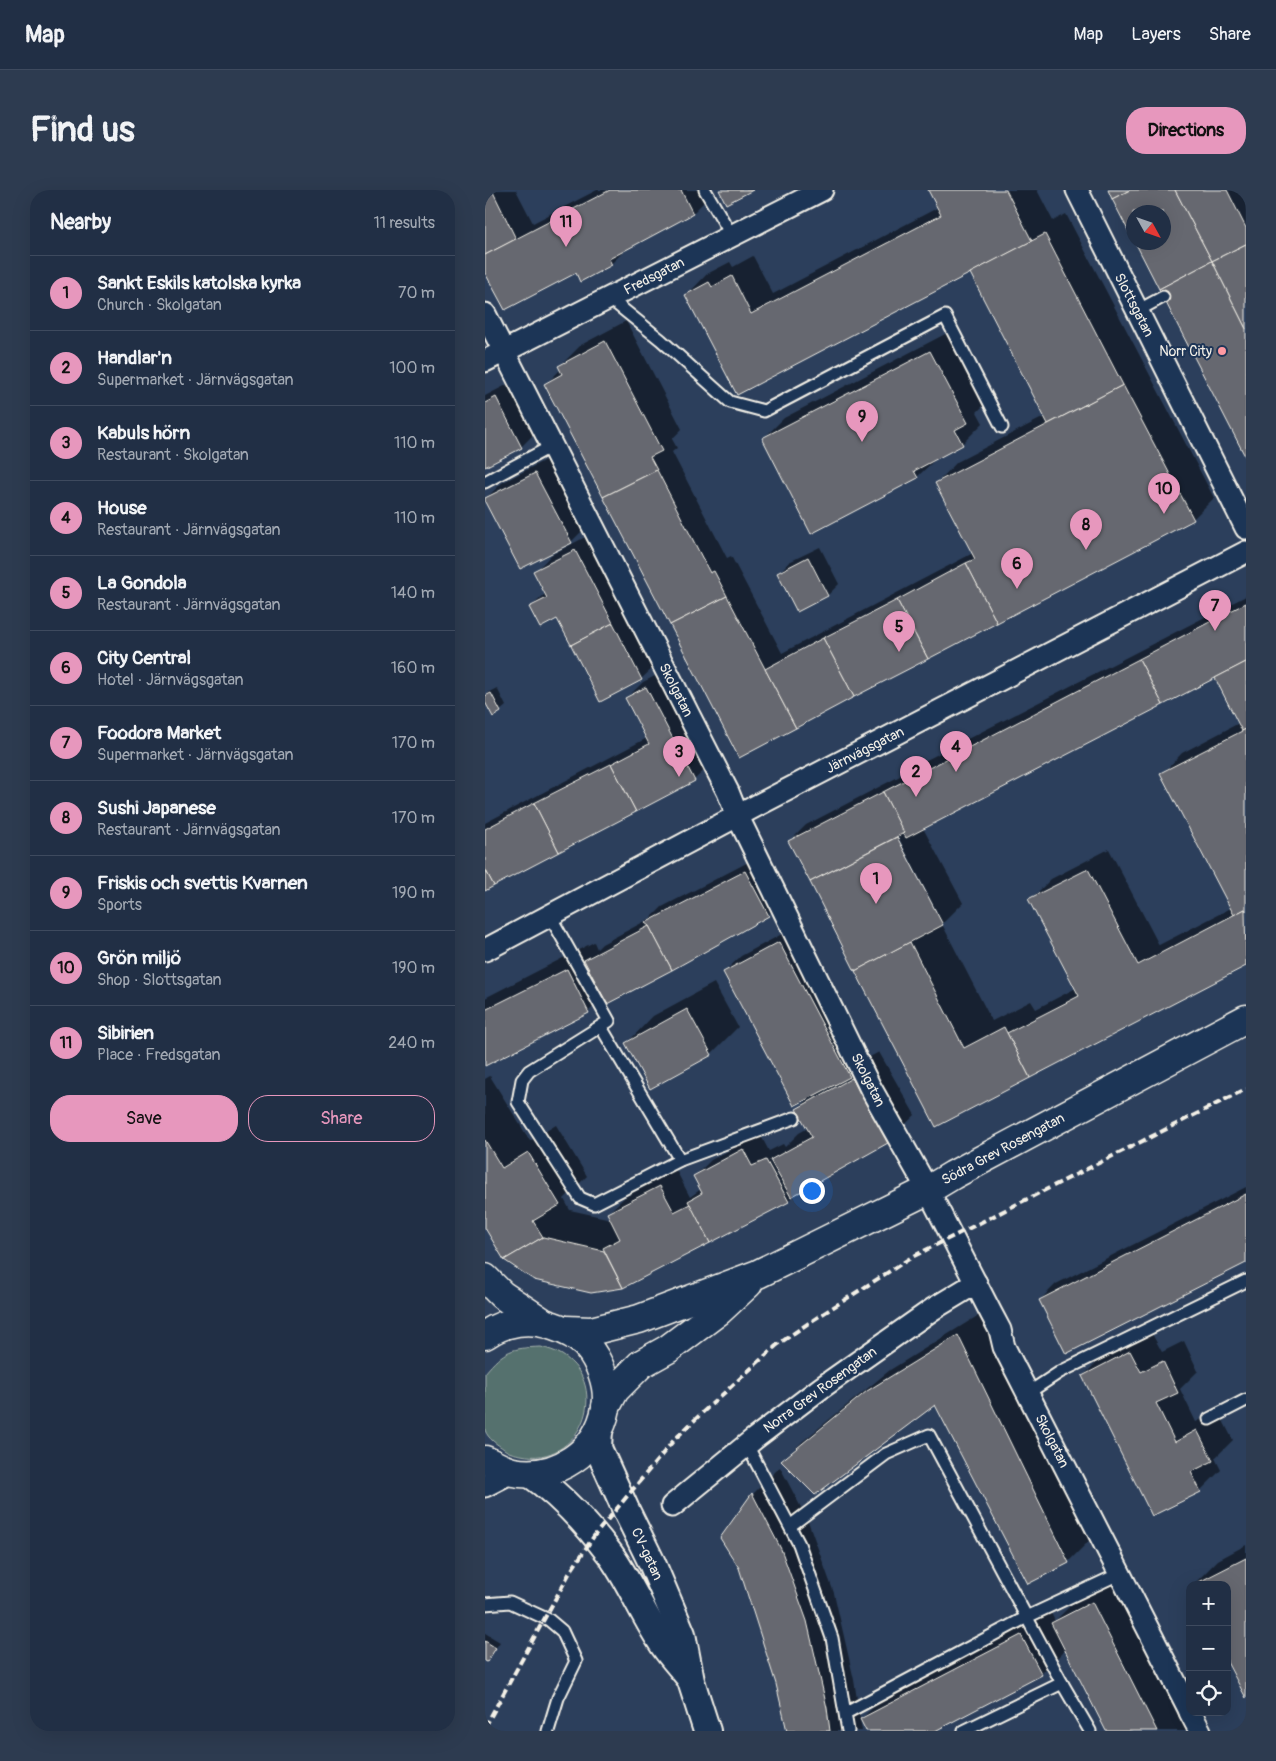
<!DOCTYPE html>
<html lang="en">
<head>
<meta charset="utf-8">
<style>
  :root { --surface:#212f45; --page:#2d3b50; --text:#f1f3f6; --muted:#a2a9b3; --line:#3e4a5e; --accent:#e797bd }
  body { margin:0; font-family:Pangolin,sans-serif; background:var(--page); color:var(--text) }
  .controls { position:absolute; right:15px; bottom:15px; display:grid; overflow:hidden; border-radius:10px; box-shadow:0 5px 20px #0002 }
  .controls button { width:45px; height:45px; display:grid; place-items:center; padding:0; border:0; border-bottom:1px solid var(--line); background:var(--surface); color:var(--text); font:25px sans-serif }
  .compass { position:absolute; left:641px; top:15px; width:45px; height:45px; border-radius:50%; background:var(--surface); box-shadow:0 5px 20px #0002; rotate:130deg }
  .you { position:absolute; left:326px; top:1000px; width:18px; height:18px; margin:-12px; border:4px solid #fff; border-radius:50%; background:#1a73e8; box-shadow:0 0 0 8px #1a73e833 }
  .badge { display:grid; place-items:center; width:32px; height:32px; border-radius:50%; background:var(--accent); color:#111; font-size:16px; font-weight:700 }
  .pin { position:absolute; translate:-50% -41px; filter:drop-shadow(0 1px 2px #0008) }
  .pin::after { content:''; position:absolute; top:26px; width:18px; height:15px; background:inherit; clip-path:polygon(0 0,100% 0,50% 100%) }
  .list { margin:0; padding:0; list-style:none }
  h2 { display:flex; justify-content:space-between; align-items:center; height:65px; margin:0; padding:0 20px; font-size:21px }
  h2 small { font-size:16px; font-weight:400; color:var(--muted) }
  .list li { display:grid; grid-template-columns:32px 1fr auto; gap:15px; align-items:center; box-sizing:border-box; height:75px; padding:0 20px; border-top:1px solid var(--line) }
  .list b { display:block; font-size:19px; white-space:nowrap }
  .list p { margin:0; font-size:16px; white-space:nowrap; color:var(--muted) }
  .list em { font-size:16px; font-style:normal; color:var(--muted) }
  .actions { display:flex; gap:10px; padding:15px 20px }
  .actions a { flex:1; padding:11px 0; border:1px solid var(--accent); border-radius:20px; text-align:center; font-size:18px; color:var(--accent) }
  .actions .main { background:var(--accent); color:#111 }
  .icon { flex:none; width:28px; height:28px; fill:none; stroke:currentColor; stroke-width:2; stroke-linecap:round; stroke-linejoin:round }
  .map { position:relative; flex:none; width:761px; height:1541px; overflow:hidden; border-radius:20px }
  header { display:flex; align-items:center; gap:30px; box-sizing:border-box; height:70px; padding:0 25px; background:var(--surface); border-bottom:1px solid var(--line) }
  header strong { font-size:24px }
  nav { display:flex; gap:28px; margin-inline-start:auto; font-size:18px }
  .intro { display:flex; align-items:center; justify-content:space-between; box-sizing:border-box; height:120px; padding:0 30px }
  h1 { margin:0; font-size:35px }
  .button { padding:12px 22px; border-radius:20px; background:var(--accent); color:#111; font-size:18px; font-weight:700 }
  main { display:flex; gap:30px; padding:0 30px }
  aside { flex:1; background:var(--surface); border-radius:20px; box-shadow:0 5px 20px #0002 }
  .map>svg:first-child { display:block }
  .green { fill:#55716e; stroke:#a4b1ab }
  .shadow { fill:#0007; fill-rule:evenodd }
  .building { fill:#666870; stroke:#f4f1e8 }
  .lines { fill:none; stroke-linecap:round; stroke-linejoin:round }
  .service-casing { stroke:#f4f1e8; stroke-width:15 }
  .minor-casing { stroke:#f4f1e8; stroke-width:25 }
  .tertiary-casing { stroke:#f4f1e8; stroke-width:30 }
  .secondary-casing { stroke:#f4f1e8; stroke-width:31 }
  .service { stroke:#1d3557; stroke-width:11 }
  .minor { stroke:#1d3557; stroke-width:21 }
  .tertiary { stroke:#1d3557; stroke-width:26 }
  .secondary { stroke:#1d3557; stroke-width:28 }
  .rail { stroke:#f4f1e8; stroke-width:4; stroke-dasharray:8 4; stroke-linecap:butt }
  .poi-dot { fill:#ff9aa2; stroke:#1d3557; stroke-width:2 }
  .labels { text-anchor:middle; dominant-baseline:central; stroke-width:4; stroke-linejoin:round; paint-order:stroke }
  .street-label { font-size:14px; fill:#f4f1e8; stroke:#1d3557 }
  .poi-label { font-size:14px; fill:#f4f1e8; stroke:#1d3557; text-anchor:end }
</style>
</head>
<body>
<header>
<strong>Map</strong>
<nav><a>Map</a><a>Layers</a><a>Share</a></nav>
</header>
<div class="intro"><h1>Find us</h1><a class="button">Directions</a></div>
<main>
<aside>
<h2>Nearby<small>11 results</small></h2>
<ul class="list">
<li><span class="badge">1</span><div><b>Sankt Eskils katolska kyrka</b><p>Church · Skolgatan</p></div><em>70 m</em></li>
<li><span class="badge">2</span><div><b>Handlar'n</b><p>Supermarket · Järnvägsgatan</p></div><em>100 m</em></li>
<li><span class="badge">3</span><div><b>Kabuls hörn</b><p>Restaurant · Skolgatan</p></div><em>110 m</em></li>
<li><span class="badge">4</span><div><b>House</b><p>Restaurant · Järnvägsgatan</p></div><em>110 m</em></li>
<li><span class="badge">5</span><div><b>La Gondola</b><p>Restaurant · Järnvägsgatan</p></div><em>140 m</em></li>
<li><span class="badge">6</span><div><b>City Central</b><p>Hotel · Järnvägsgatan</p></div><em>160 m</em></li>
<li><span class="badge">7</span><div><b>Foodora Market</b><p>Supermarket · Järnvägsgatan</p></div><em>170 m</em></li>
<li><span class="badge">8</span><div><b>Sushi Japanese</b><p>Restaurant · Järnvägsgatan</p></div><em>170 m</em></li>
<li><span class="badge">9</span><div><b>Friskis och svettis Kvarnen</b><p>Sports</p></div><em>190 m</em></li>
<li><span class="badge">10</span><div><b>Grön miljö</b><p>Shop · Slottsgatan</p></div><em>190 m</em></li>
<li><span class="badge">11</span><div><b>Sibirien</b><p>Place · Fredsgatan</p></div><em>240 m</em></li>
</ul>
<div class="actions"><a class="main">Save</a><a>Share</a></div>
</aside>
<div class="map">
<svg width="761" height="1541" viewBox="0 0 761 1541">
  <rect width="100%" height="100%" fill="#2c3f5c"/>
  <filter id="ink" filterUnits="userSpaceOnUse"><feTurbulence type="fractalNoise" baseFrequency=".02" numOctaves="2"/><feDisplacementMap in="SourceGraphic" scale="10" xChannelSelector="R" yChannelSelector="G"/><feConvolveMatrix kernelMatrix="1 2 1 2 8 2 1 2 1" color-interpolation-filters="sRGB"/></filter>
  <g filter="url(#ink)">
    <path class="green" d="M56,1157C63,1159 71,1161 77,1165C128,1197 94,1278 36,1265C30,1264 24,1263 19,1259C12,1254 3,1249 0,1240C0,1236 0,1229 0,1225C0,1211 0,1197 0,1183C19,1160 27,1158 56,1157Z"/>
    <g class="shadow">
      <path d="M0,0H31L48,33L112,0H220L224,7L208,23L143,57L126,74L91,82L0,80Z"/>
      <path d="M445,0H552L568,31L581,24L729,308L708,329L254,566L61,194L76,179L75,176L96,155L141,131L197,239L187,249L192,258L187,262L242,368L246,366L297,463L488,363L452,293L472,272L561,226L485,82L253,203L202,105L222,84L245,72L248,77L268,66L288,104L454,17Z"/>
      <path d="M624,0H761V266L678,52V22H648V47Z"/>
      <path d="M466,141L503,211L492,222L498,233L477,254L453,267L432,287L278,249L299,228Z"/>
      <path d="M27,192L53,240L36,257L0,276V206Z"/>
      <path d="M66,267L102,336L86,352L0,309L17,293Z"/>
      <path d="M106,344L144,416L138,421L168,478L156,489L116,510L73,427L46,417L61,403L50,382L66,365Z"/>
      <path d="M335,357L354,394L343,405L312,420L293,384L304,372Z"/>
      <path d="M761,406V774L452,935L305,651L321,635L415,586L420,581ZM730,487L754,533L697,563L677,584L746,718L674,755L624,659L566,689L545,710L591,798L551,819L546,811L507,831L457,734L478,713L438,638ZM410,641L454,726H451L408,642Z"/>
      <path d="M178,482L226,574L209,590L0,699V633L162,548L142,508L158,492Z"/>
      <path d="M12,498L21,516L15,521L0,509V507L4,502Z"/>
      <path d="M277,665L299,709L283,725L119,806L103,822L0,875V808L109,752L112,759L117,754L166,728L177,717Z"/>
      <path d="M310,737L381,869L394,862L430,925L402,952L310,1004L303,1011L138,1096L106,1101L0,1036V889L5,886L45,951L71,935L102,986L79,1009L85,1020L126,1029L123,1023L140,1007L191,980L205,1007L216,999L210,986L226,970L275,944L284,961L298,954L300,957L314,943L323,938L313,919L325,907L239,782L256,766Z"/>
      <path d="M229,793L253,837L226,864L141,854L168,826Z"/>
      <path d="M761,997V1071L555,1110L571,1094Z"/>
      <path d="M494,1125L604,1351L583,1372L451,1214L297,1271L318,1251L405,1180Z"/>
      <path d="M666,1142L677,1162L699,1151L713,1181L695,1199L711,1232L733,1221L748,1250L730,1268L736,1280L715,1301L598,1186L619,1165Z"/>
      <path d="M295,1277L323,1331L349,1403L369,1490L377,1541H304L292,1494L255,1378L236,1348L268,1304Z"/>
      <path d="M761,1355V1505L742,1395H708L733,1370Z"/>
      <path d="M634,1386L713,1541H623L581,1459L556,1484L448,1541H382L376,1529L404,1502L564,1419L570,1431L595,1406Z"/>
      <path d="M0,1443L15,1452L2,1471L0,1469Z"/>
    </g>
    <g class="building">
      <path d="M0,0H7L31,49L0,65Z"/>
      <path d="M125,0H196L208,24L124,69L127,75L95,92L91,83L20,120L0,83V65Z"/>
      <path d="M234,0H268L241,14Z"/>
      <path d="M443,0H521L547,51L252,205L200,105L224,92L227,97L247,86L266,124L456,25Z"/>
      <path d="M623,0H645L627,9Z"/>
      <path d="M645,0H690L727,71L674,99L650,52H678V22H648V50L627,9Z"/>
      <path d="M690,0H742L761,38V54L727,71Z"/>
      <path d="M560,44L638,195L563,234L485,83Z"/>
      <path d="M761,54V139L727,71Z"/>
      <path d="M727,71L761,139V268L674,99Z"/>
      <path d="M120,151L177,261L165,267L172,280L118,307L59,194L77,184L73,176Z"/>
      <path d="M445,161L483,233L470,240L478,255L429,281L433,288L326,344L277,248Z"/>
      <path d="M638,195L709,330L512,433L481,373L490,369L450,293Z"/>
      <path d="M11,207L37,258L0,277V213Z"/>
      <path d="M172,280L225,383L229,381L242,406L185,435L118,307Z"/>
      <path d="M50,283L87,353L35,379L0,312V308Z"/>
      <path d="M90,360L128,433L86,455L72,429L55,438L44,417L62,408L48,381Z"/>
      <path d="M323,367L343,406L312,422L292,383Z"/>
      <path d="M481,373L512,433L443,469L412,410Z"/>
      <path d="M242,406L311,538L254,568L185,435Z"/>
      <path d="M412,410L443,469L369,507L338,448Z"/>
      <path d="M761,413V472L678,515L654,469Z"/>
      <path d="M128,433L157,490L115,512L86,455Z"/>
      <path d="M338,448L369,507L311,538L280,479Z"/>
      <path d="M654,469L678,515L421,648L398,602Z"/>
      <path d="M761,472V539L757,541L730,488Z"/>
      <path d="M161,497L210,591L151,622L126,574L164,554L140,508Z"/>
      <path d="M6,503L16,522L8,527L0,512V506Z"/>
      <path d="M761,539V721L760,719L749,725L675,583Z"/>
      <path d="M126,574L151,622L74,662L49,613Z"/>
      <path d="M398,602L419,643L325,692L303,651Z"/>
      <path d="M49,613L74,662L9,696L0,679V639Z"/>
      <path d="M412,647L458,735L370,781L325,692Z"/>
      <path d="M0,679L9,696L0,701Z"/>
      <path d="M603,679L653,775L760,719L761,776L545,888L522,843L594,806L543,709Z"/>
      <path d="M260,681L284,726L187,780L164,736L160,733Z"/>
      <path d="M164,736L187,780L122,814L99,770Z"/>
      <path d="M294,752L365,887L309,916L238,782Z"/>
      <path d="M425,752L479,858L519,837L545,888L451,937L370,781Z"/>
      <path d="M82,779L104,823L0,876V820Z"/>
      <path d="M202,819L227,865L165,899L140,853Z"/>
      <path d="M367,888L403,953L306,1007L285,970L327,947L311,919Z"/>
      <path d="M0,950L17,978L43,962L75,1015L48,1031L58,1047L19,1070L0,1038Z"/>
      <path d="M258,959L267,976L281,970L304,1012L225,1053L203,1011L217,1003L208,986Z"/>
      <path d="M175,996L189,1022L205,1014L225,1053L138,1098L118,1058L135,1049L122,1023Z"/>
      <path d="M761,1004V1073L581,1164L554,1110Z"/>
      <path d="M58,1047L119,1061L138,1098L106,1103L49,1090L19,1070Z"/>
      <path d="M473,1145L584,1373L543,1394L450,1215L330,1305L296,1271L382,1201Z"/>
      <path d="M645,1161L656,1182L678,1171L693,1203L671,1213L690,1252L712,1240L728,1271L706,1282L716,1302L667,1326L597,1186Z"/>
      <path d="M267,1303L296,1359L322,1431L342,1518L345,1541H302L291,1494L254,1378L235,1348Z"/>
      <path d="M761,1368V1508L742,1472V1395H708Z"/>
      <path d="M607,1412L672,1541H621L566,1433Z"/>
      <path d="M536,1445L557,1485L450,1541H381L375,1529Z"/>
      <path d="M0,1451L11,1458L2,1472L0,1471Z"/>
    </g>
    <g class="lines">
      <defs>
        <g id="service">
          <path d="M220,0L247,46"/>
          <path d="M124,108L176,150L245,212L279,221L460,126L517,237"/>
          <path d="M652,121L678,107"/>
          <path d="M0,292L67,256"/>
          <path d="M65,726L124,831L44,881L37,890L33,912L95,1008L109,1014L195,970L309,928"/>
          <path d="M116,837L195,970"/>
          <path d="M543,1203L575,1182L761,1091"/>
          <path d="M724,1229L761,1210"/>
          <path d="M262,1255L314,1354L347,1448L363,1541"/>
          <path d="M305,1336L401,1264L444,1245L577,1493L605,1541"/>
          <path d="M0,1414L25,1412L64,1430L77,1441L91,1471L73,1508L63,1541"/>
          <path d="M361,1523L542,1427L634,1384"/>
          <path d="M479,1541L577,1493"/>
        </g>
        <g id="minor">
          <path d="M592,0L761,338"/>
          <path d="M0,124L243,602L253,627L385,897L443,1000L506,1123L515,1140L519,1157L705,1521"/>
          <path d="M0,171L337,0"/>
          <path d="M0,760L271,616L761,362"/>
          <path d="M0,1296L27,1282"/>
          <path d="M187,1316L269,1249L336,1198L448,1119L491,1093"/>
          <path d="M705,1522L715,1541"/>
        </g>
        <g id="tertiary">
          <path d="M114,1239L113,1258L141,1320L167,1373L197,1444L206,1491L222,1541"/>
          <path d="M44,1283C74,1304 103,1335 125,1364C146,1393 159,1427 179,1456C186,1466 195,1476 203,1486"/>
        </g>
        <g id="secondary">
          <path d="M0,1088L17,1105L56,1131"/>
          <path d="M81,1140L106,1141L154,1129L273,1084L443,1000L468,985L761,829"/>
          <path d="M0,1145C20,1131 45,1127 68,1136C80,1140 92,1145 101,1155C115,1171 125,1197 121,1218C113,1262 71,1290 28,1282C18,1280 9,1274 0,1270"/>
          <path d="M121,1217L130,1200L156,1174L183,1159L235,1120L263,1094"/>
        </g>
      </defs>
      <use href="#service" class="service-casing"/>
      <use href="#minor" class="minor-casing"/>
      <use href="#tertiary" class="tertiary-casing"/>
      <use href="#secondary" class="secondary-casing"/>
      <use href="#service" class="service"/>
      <use href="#minor" class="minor"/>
      <use href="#tertiary" class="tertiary"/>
      <use href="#secondary" class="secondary"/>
      <path class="rail" d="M0,1537L84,1384L109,1346L189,1250L218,1222L292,1155L325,1132L427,1067L761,899"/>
    </g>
  </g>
  <circle class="poi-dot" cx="737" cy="161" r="5"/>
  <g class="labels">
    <g class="street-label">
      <text transform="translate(169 86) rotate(-27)">Fredsgatan</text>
      <text transform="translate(649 115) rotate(63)">Slottsgatan</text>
      <text transform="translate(191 500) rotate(63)">Skolgatan</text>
      <text transform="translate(380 560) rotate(-27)">Järnvägsgatan</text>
      <text transform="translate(383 890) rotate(63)">Skolgatan</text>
      <text transform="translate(518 959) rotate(-28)">Södra Grev Rosengatan</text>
      <text transform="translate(335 1200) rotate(-36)">Norra Grev Rosengatan</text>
      <text transform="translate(567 1251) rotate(63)">Skolgatan</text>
      <text transform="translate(162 1364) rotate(65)">CV-gatan</text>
    </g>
    <g class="poi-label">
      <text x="727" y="161">Norr City</text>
    </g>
  </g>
</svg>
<div class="controls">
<button>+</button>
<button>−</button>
<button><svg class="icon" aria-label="locate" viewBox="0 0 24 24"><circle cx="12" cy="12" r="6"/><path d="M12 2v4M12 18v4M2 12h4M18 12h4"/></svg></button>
</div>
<svg class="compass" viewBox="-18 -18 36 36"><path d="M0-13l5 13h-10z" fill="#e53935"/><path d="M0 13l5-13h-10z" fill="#a2a9b3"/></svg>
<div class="you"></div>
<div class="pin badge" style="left:391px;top:714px">1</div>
<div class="pin badge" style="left:431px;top:607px">2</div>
<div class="pin badge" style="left:194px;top:587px">3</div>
<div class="pin badge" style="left:471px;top:582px">4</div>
<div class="pin badge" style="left:414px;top:462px">5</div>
<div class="pin badge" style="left:532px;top:399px">6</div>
<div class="pin badge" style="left:730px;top:441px">7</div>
<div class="pin badge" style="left:601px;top:360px">8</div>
<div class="pin badge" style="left:377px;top:252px">9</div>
<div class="pin badge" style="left:679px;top:324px">10</div>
<div class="pin badge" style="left:81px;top:57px">11</div>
</div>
</main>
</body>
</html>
